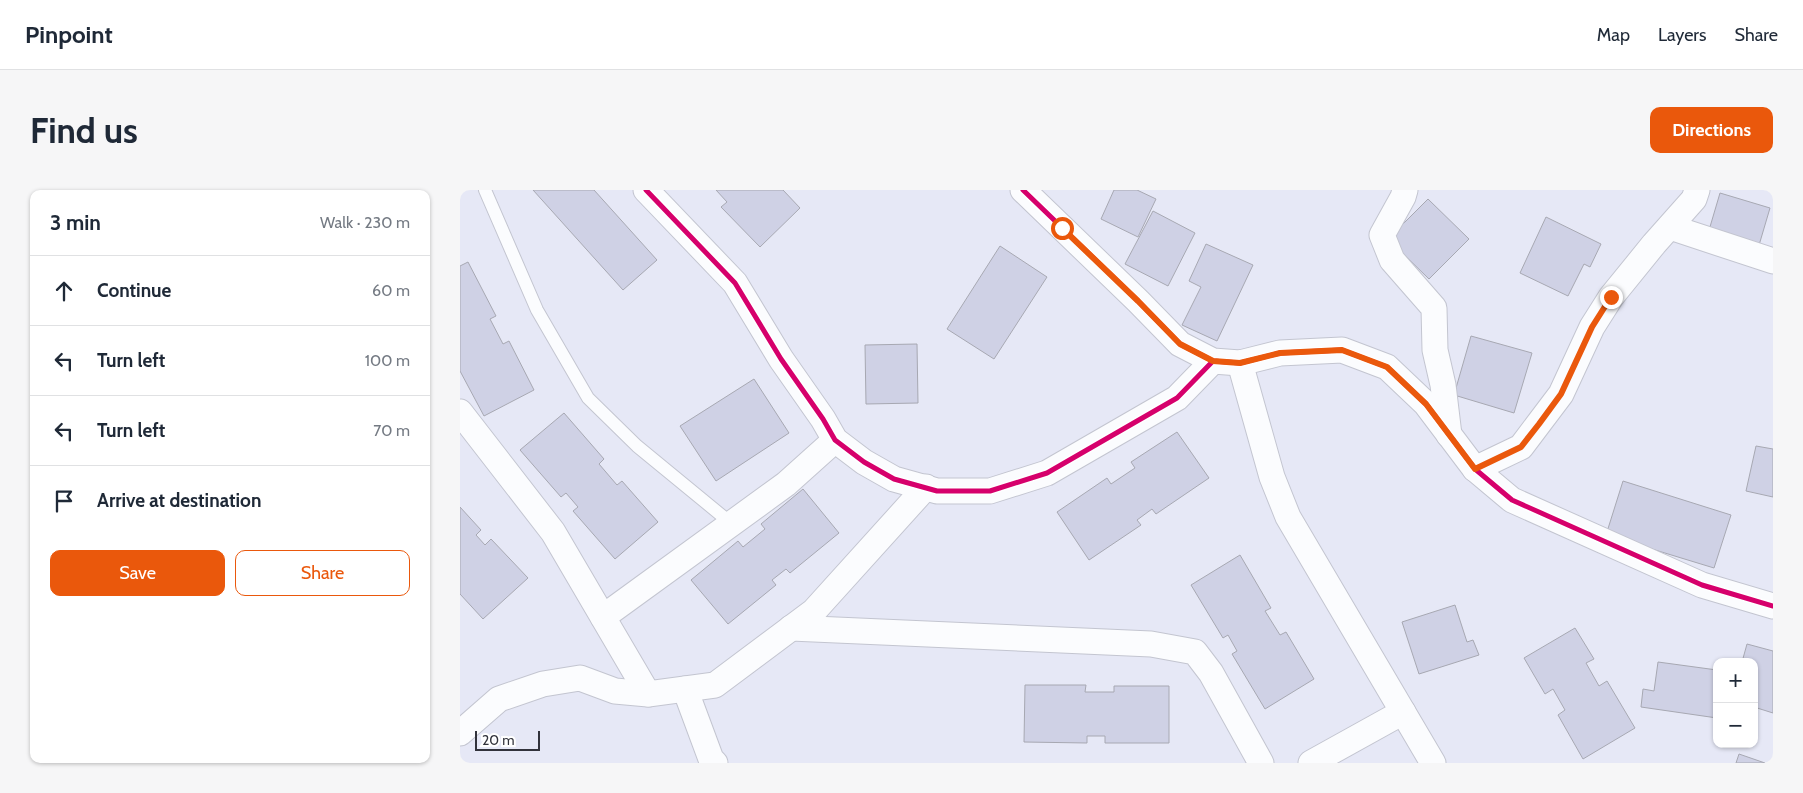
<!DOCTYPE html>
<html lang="en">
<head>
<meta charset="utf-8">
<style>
  :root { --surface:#fff; --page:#f6f6f7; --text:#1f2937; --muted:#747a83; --line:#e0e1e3; --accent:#ea580c }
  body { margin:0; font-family:Cabin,sans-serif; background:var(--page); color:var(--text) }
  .controls { position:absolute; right:15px; bottom:15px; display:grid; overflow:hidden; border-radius:10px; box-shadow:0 1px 4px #0004 }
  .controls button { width:45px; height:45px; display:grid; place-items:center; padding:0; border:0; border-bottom:1px solid var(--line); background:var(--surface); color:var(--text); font:25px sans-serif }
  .scale { position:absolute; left:15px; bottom:12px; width:65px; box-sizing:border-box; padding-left:5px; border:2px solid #31323b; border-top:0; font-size:14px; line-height:18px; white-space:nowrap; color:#31323b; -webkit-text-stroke:4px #fff; paint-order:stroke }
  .stop { position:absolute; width:15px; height:15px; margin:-11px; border:4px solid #ea580c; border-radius:50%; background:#fff }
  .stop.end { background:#ea580c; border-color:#fff; box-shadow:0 1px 5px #0008 }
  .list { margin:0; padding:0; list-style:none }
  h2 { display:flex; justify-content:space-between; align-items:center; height:65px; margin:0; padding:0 20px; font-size:21px }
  h2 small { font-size:16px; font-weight:400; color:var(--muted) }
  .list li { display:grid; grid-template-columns:32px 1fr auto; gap:15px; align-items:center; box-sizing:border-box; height:70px; padding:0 20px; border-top:1px solid var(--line) }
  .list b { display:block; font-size:19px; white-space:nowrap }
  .list em { font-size:16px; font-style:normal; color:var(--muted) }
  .actions { display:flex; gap:10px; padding:15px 20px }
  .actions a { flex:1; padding:11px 0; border:1px solid var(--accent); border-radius:10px; text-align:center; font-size:18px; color:var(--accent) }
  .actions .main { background:var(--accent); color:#fff }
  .icon { flex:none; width:28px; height:28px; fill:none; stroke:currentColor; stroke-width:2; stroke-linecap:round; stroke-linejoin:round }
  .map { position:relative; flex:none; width:1313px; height:573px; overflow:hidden; border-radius:10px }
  header { display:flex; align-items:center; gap:30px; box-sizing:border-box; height:70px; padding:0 25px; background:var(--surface); border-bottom:1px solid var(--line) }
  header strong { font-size:24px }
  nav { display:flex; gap:28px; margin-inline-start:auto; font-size:18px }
  .intro { display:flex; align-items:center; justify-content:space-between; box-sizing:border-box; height:120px; padding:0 30px }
  h1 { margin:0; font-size:35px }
  .button { padding:12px 22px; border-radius:10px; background:var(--accent); color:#fff; font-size:18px; font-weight:700 }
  main { display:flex; gap:30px; padding:0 30px }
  aside { flex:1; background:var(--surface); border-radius:10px; box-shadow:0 1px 4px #0004 }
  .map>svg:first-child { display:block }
  .building { fill:#cfd1e5; stroke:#a7a8b2 }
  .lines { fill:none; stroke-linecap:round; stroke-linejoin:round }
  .lane-casing { stroke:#c3c5d0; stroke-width:14 }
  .street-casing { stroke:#c3c5d0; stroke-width:27 }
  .lane { stroke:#fbfcfe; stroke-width:12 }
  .street { stroke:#fbfcfe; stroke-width:25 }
  .cycleway-casing { stroke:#fff; stroke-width:8 }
  .cycleway { stroke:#d6006c; stroke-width:5 }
  .route { stroke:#ea580c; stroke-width:6 }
</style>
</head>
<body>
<header>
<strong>Pinpoint</strong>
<nav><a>Map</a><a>Layers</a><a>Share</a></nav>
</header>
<div class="intro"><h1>Find us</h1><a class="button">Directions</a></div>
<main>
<aside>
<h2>3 min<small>Walk · 230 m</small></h2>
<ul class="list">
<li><svg class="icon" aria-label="ahead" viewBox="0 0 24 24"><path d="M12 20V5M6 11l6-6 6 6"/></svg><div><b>Continue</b></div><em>60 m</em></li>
<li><svg class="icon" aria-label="left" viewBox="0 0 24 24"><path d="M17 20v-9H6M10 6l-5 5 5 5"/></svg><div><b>Turn left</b></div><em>100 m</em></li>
<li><svg class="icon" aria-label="left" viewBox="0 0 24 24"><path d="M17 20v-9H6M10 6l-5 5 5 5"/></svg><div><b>Turn left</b></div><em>70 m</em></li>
<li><svg class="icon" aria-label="arrive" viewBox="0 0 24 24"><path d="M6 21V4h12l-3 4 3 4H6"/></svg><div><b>Arrive at destination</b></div></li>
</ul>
<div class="actions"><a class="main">Save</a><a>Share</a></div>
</aside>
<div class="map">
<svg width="1313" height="573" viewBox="0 0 1313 573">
  <rect width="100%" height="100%" fill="#e6e8f6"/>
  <g class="building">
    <path d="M73,0H134L197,70L163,100Z"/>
    <path d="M256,0H323L340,18L300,57L261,17L267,12Z"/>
    <path d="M654,0H677L696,9L678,47L641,29Z"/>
    <path d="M1260,3L1310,18L1297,62L1247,47Z"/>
    <path d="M968,9L1009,49L969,89L928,49Z"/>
    <path d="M693,21L735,43L708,96L665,74Z"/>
    <path d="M1086,27L1141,54L1130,77L1124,74L1108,106L1060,83Z"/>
    <path d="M746,54L793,75L757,151L722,135L741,97L729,91Z"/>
    <path d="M540,56L587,87L534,169L487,139Z"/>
    <path d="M8,72L36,126L30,129L43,154L49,151L74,200L24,226L0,181V76Z"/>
    <path d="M1011,146L1072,163L1054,223L994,205Z"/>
    <path d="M457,154L458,213L406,214L405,155Z"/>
    <path d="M294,189L329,243L256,291L220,236Z"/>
    <path d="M104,223L144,269L139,274L157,295L162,291L198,332L155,369L113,321L118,317L106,303L101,307L60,260Z"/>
    <path d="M717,242L749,288L696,324L692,319L677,330L681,335L629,370L597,322L647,288L651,294L675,278L671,272Z"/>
    <path d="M1296,256L1313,259V307L1286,301Z"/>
    <path d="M1163,291L1271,325L1254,378L1146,345Z"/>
    <path d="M343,299L379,343L330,383L326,379L312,390L316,395L268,434L231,390L278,351L283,357L305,339L301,334Z"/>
    <path d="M0,317L21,340L16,345L25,355L31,349L68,388L23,429L0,404Z"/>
    <path d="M780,365L811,418L805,421L820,445L826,442L854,489L805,519L772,464L777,461L768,445L763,448L731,395Z"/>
    <path d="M995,415L1007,452L1013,450L1019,465L959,484L942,432Z"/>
    <path d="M1115,438L1134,469L1126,473L1139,496L1147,491L1175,538L1123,569L1098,525L1105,520L1093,499L1085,504L1064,468Z"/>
    <path d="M1287,454L1313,461V523L1294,517V472H1282Z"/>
    <path d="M1198,472L1257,480V528L1181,517L1183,499L1194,501Z"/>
    <path d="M565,495H626L625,502H654V496H709V553H645V546H627V553L564,552Z"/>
    <path d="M1279,564L1305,573H1276Z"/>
  </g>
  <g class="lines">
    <defs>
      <path id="lane" d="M25,0L77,120L128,208L177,256L272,334"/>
      <g id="street">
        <path d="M186,0L275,93L321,169L363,229L375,250L404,272L434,289L477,301H530L587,283L717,208L753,171"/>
        <path d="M563,0L678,111L720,154L753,171L780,173L820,163L882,160L927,177L966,214L1015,279L1052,310L1242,395L1313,416"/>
        <path d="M945,0L943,7L922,45L932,70L974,118L975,160L983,195L989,245"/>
        <path d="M1210,37L1313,71"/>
        <path d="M780,173L812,287L828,327L973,573"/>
        <path d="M0,222L93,342L188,504"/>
        <path d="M1015,279L1061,257L1101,204L1132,137L1151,107L1194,54L1234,9L1237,0"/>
        <path d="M143,427L326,294L375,250"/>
        <path d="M331,438L691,454L735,462L751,483L801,573"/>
        <path d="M225,499L251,569L255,573"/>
        <path d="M0,543L39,509L83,494L120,488L155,501L188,504L255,495L354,421L466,297"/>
        <path d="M851,573L943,522"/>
      </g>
    </defs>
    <use href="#lane" class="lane-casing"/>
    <use href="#street" class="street-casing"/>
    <use href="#lane" class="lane"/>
    <use href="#street" class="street"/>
    <defs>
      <g id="cycleway">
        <path d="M186,0L275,93L321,169L363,229L375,250L404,272L434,289L477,301H530L587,283L717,208L753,171"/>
        <path d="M563,0L678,111L720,154L753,171L780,173L820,163L882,160L927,177L966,214L1015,279L1052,310L1242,395L1313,416"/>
      </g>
    </defs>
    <use href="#cycleway" class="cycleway-casing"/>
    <use href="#cycleway" class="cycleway"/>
  </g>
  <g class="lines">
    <path class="route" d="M602,38L678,111L720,154L753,171L780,173L820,163L882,160L927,177L966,214L1015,279L1061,257L1079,234L1101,204L1132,137L1151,107"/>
  </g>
</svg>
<div class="controls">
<button>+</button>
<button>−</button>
</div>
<div class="scale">20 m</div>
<div class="stop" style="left:602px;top:38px"></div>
<div class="stop end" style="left:1151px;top:107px"></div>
</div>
</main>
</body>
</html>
